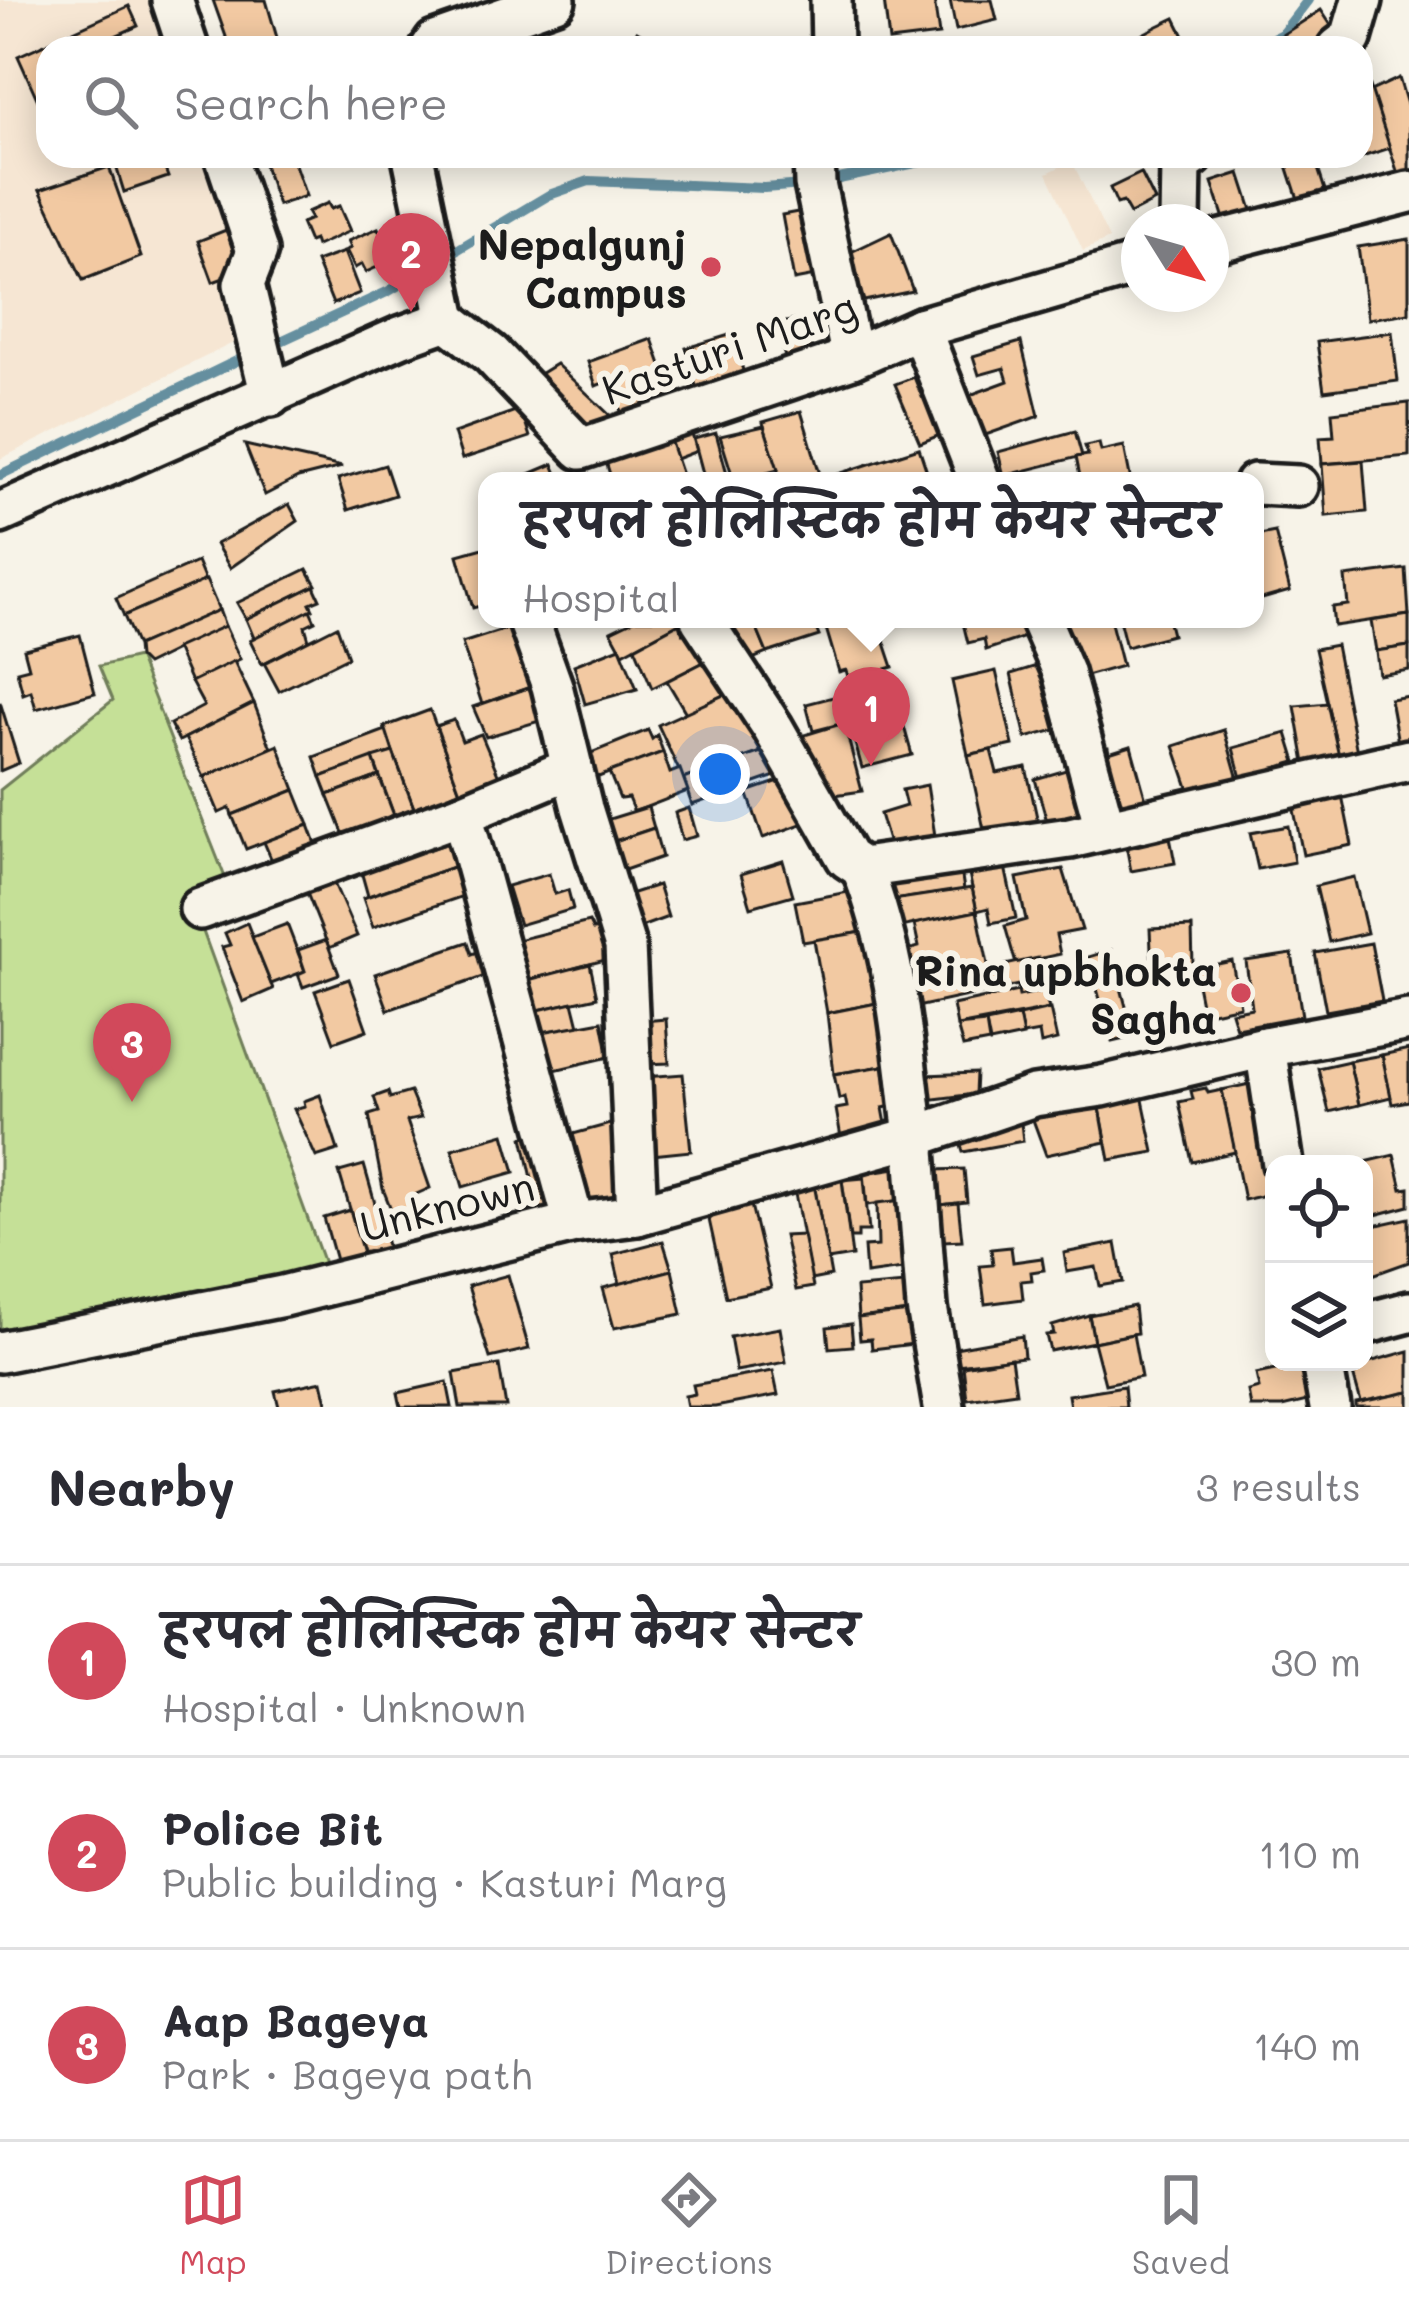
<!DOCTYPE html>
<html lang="en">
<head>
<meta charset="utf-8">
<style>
  :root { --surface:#fff; --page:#f2f2f3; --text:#2b2b33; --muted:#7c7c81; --line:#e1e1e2; --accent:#d1495b }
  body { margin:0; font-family:Mali,"Playpen Sans Deva",sans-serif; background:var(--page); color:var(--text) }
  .controls { position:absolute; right:36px; bottom:36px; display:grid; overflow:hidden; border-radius:24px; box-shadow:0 6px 30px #0003 }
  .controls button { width:108px; height:108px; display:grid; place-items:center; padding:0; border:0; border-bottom:3px solid var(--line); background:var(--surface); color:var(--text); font:60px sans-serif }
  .compass { position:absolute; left:1121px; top:204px; width:108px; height:108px; border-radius:50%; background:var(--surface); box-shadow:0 6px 30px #0003; rotate:127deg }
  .you { position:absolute; left:720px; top:774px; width:42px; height:42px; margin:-30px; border:9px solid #fff; border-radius:50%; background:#1a73e8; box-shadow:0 0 0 18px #1a73e833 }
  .badge { display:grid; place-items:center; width:78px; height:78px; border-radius:50%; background:var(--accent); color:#fff; font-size:39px; font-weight:700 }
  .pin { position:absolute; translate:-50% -99px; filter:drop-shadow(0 3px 6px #0008) }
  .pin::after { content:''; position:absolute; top:63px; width:42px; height:36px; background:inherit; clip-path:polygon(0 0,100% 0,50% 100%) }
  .popup { position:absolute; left:478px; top:472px; width:786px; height:156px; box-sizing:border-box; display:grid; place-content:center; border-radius:24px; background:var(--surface); filter:drop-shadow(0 3px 9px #0005); font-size:39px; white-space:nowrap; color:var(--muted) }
  .popup b { font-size:45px; color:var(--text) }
  .popup::after { content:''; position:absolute; left:50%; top:100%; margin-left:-24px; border:24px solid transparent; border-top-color:var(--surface) }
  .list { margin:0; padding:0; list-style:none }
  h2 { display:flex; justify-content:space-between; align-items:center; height:156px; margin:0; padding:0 48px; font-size:51px }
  h2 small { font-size:39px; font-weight:400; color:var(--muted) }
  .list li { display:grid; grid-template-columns:78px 1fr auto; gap:36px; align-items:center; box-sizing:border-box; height:192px; padding:0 48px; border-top:3px solid var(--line) }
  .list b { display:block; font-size:45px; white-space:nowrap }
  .list p { margin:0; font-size:39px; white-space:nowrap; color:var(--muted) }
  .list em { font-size:39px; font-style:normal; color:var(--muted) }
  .icon { flex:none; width:66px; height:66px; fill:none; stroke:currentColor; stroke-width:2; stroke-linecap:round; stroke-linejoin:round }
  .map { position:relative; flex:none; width:1409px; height:1407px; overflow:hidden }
  .search { position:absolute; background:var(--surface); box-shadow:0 6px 30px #0003; left:36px; right:36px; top:36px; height:132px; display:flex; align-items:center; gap:30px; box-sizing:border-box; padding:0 42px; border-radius:36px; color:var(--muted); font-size:45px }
  .sheet { height:732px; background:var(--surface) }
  nav { display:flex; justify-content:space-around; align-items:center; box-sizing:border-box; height:168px; border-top:3px solid var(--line); background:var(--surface); font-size:33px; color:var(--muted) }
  nav a { display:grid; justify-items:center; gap:6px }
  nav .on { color:var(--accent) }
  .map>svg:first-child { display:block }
  .built { fill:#f6e6d3 }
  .green { fill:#c5e097; stroke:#707e5a; stroke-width:3 }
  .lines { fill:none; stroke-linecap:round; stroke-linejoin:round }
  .stream { stroke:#658f9f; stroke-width:10 }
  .building { fill:#f2c9a2; stroke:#1c1c1c; stroke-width:3 }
  .minor-casing { stroke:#1c1c1c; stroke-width:48 }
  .minor { stroke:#f7f3e8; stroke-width:39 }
  .poi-dot { fill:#d1495b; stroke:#f7f3e8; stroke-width:4.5 }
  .labels { text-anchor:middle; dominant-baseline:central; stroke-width:12; stroke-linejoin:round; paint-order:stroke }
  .poi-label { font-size:42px; font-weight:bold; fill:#1c1c1c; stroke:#f7f3e8; text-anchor:end }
  .street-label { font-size:42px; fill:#1c1c1c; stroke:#f7f3e8 }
</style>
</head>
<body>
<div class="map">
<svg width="1409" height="1407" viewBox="0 0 1409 1407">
  <rect width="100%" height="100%" fill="#f7f3e8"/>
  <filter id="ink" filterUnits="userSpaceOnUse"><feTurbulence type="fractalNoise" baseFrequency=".00833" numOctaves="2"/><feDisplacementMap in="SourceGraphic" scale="24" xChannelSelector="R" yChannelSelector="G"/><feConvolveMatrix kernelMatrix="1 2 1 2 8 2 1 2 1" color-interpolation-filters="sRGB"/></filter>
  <g filter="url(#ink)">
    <g class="built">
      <path d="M0,0H185L201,48H48V156H238L248,275L263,328L0,459Z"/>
      <path d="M1072,161L1109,239L1083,251L1047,173Z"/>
    </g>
    <path class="green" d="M138,657L230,890L201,926L329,1277L0,1333V790L113,700L99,666Z"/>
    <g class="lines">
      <g class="stream">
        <path d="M1253,48L1282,34L1308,0"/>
        <path d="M445,257L549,195L589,181L764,188L815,184L949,156"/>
        <path d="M268,347L389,291L429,267"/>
        <path d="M0,475L251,354"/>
      </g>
    </g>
    <g class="building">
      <path d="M213,0H266L280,48H230Z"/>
      <path d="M884,0H934L939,35L889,41Z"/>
      <path d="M950,0H992L997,20L956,30Z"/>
      <path d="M129,6L138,26L115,36L121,48H48V123L18,56Z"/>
      <path d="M1321,10L1340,39L1326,48H1286L1279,37Z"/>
      <path d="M1175,18L1190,48H1116L1158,26Z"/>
      <path d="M637,31L654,41L650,48H616L623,36L632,41Z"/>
      <path d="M1399,78L1409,111V174L1399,177L1371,91Z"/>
      <path d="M1369,83L1390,148L1343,163L1341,156H1361V85Z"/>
      <path d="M142,156H160L168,177L124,192L116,166Z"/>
      <path d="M261,156H292L306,196L278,205Z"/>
      <path d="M1284,156H1314L1325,190L1298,199Z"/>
      <path d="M109,167L141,257L83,280L40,190Z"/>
      <path d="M1141,173L1155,201L1130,214L1123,202L1117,204L1110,188Z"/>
      <path d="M1240,173L1255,219L1227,228L1212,182Z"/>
      <path d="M328,203L331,209L339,206L350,231L316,246L314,240L309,242L301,223L311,219L307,212Z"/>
      <path d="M819,208L831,273L794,280L782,215Z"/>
      <path d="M378,228L393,260L366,272L362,264L355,268L346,250L351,248L348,241Z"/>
      <path d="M226,230L242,271L213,282L198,241Z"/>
      <path d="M891,233L913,291L864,301L849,253Z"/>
      <path d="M1409,239V313L1368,319L1358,247Z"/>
      <path d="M344,252L360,293L333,304L316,262Z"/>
      <path d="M805,318L817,369L789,375L777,324Z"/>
      <path d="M1392,332L1398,381L1324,391L1317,342Z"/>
      <path d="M733,334L748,389L700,402L686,348Z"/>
      <path d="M652,339L665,376L672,373L680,393L622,414L610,380L596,386L588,362Z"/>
      <path d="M1021,342L1039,416L980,437L970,395L1008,381L1004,368L979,375L973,356Z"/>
      <path d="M556,364L617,422L581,437L525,383Z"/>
      <path d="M914,377L922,397L934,392L950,431L920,443L895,384Z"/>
      <path d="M1409,403V456L1322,464L1320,437L1334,436L1332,412Z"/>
      <path d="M521,409L530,437L462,459L454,433Z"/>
      <path d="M801,411L822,481H781L764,426L763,422Z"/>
      <path d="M764,426L778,469L734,481L720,436Z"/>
      <path d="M691,431L697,451L676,459L669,437Z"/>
      <path d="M1075,431L1082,456L1004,476L998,452Z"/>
      <path d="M716,433L729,481H705L697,451L694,439Z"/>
      <path d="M669,437L684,481H612L602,449Z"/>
      <path d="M1099,443L1101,451L1124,446L1131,481H1081L1076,457L1088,455L1085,446Z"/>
      <path d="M245,445L342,467L298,478L265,495Z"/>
      <path d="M919,448L929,478L830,481L829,477Z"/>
      <path d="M1363,461L1367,512L1326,516L1322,464Z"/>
      <path d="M553,464L560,481H513Z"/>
      <path d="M385,465L395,495L348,510L338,479Z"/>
      <path d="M289,504L298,521L230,568L216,544Z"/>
      <path d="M1275,532L1290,591L1255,601V536Z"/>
      <path d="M487,547V604L473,608L458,555Z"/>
      <path d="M197,562L205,581L124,616L116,598Z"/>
      <path d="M307,569L316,585L246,619L237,603Z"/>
      <path d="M1406,569L1409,615L1334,626L1332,607L1348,605L1345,577Z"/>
      <path d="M206,580L219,610L137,646L124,616Z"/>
      <path d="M314,586L320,599L310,603L313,609L254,638L246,619Z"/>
      <path d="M219,610L225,626L146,665L138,657L137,646Z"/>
      <path d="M310,610L315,621L305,626L309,640L262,664L250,640Z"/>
      <path d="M1409,615V646L1376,651L1371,621Z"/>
      <path d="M636,619H687L623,653L611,631Z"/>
      <path d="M687,619L706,661L652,688L635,647Z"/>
      <path d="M721,619H753L767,653L745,662Z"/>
      <path d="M786,619H812L819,636L767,653L757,629Z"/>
      <path d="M844,619H877L893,667L849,680L846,670L839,672L825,625Z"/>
      <path d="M962,619H1021L1025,637L986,650L984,639L968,643Z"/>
      <path d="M1056,619H1110L1122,666L1072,680Z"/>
      <path d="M1119,619H1168L1172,635L1126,647Z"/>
      <path d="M225,626L240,659L191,682L176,648Z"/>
      <path d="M337,626L348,657L279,691L264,663Z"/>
      <path d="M512,627L523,665L537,660L545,682L482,704L462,643Z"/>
      <path d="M80,635L95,693L36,709L31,691L23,694L17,671L29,668L24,649Z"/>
      <path d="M1336,645L1358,757L1340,761L1315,649Z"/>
      <path d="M1409,646V670L1379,675L1376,651Z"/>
      <path d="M620,647L637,689L585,704L574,665Z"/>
      <path d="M234,661L254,703L179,741L170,724L204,706L191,682Z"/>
      <path d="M706,661L725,694L686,713L667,681Z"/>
      <path d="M1053,661L1071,726L1026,738L1011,674Z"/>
      <path d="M996,671L1013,745L968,755L952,681Z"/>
      <path d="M545,682L556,716L486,737L473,707Z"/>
      <path d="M735,690L765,751L683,779L658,725Z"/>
      <path d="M895,695L912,755L862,768L848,718L860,715L858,705Z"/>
      <path d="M837,696L844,723L813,731L806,704Z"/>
      <path d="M1409,696V746L1399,748L1390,699Z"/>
      <path d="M0,702L19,763L0,771Z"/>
      <path d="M254,703L271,748L204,777L185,738Z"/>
      <path d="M1327,703L1340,761L1306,769L1295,706Z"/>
      <path d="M430,710L465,805L418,819L384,727Z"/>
      <path d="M454,720L462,741L481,734L504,788L465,805L436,726Z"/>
      <path d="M844,723L862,791L827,796L798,737Z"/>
      <path d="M386,730L393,752L321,777L314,757Z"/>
      <path d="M648,730L652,739L657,735L663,752L596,778L586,755Z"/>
      <path d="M1224,730L1238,779L1191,796L1174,746Z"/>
      <path d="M1287,733L1296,762L1241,778L1233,748Z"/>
      <path d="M278,745L295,790L232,815L230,808L219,813L204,777Z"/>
      <path d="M1131,746L1147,803L1108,815L1089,752L1108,747L1109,753Z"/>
      <path d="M773,748L781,774L692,805L683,779Z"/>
      <path d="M991,750L997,773L1026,767L1041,836L988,848L968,755Z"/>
      <path d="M393,752L418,819L398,826L373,758Z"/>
      <path d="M663,752L670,773L680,769L688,791L634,812L628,798L620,799L609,772Z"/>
      <path d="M373,758L379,776L328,795L321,777Z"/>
      <path d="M1083,765L1098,819L1050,832L1035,779Z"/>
      <path d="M379,776L398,826L347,843L328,795Z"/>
      <path d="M788,778L804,823L763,838L747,792Z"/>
      <path d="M927,785L936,842L891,851L880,814L906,806L902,790Z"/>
      <path d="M295,790L309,825L246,849L232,815Z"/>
      <path d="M1342,795L1352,845L1303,855L1293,805Z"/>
      <path d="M648,807L654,828L600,846L593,824Z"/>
      <path d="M689,808L697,836L682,840L675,813Z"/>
      <path d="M309,825L319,852L276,870L264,842Z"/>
      <path d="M1288,826L1294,862L1258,869L1250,833Z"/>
      <path d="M654,828L662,857L616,873L606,844Z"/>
      <path d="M1169,832L1175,863L1131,871L1125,840Z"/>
      <path d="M455,841L462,864L368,896L361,871Z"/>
      <path d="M783,861L793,895L751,907L741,874Z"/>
      <path d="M1004,862L1016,918L991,923L988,908L977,911L968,869Z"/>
      <path d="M960,863L964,890L893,900L889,874Z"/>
      <path d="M462,864L472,893L373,927L363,898Z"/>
      <path d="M1063,869L1082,930L1056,935L1060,954L1016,964L1005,926L1026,920L1017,878Z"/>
      <path d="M549,874L555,894L568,890L573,909L519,925L507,886Z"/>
      <path d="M1354,877L1367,933L1329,942L1316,886Z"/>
      <path d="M333,881L357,936L329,948L307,893Z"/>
      <path d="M658,885L668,917L638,928L627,895Z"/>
      <path d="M972,888L977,911L901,927L893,900Z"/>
      <path d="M859,890L869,931L803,942L795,902Z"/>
      <path d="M977,911L989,969L911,985L904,951L919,947L914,924Z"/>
      <path d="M589,922L593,930L609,927L617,957L524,981L513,941Z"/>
      <path d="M247,923L273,989L243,1002L222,947L230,945L225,933Z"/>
      <path d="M287,924L305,971L271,984L252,937Z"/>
      <path d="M1192,927L1193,967L1152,969L1150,929Z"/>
      <path d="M869,931L882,1002L827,1013L814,940Z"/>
      <path d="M326,940L339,974L303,987L298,974L305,971L298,950Z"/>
      <path d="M468,942L472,954L486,949L494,973L388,1010L375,974Z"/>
      <path d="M1371,943L1382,1001L1326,1011L1315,953Z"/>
      <path d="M1111,950L1134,1037L1112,1042L1088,957Z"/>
      <path d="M1292,954L1302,1016L1236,1028L1231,1012L1252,1008L1246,961Z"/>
      <path d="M1038,958L1044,991L1019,996L1018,985L917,1007L911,985Z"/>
      <path d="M1232,961L1240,1006L1203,1014L1194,969Z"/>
      <path d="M590,964L597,997L534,1011L524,981Z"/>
      <path d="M349,979L367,1030L334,1042L315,991Z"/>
      <path d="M1018,991L1019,996L1044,991L1049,1009L957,1026L953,1005Z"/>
      <path d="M573,1002L579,1026L537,1033L534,1011Z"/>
      <path d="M882,1002L889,1065L834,1074L827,1013Z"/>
      <path d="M1050,1009L1057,1040L1041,1044L1039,1032L1023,1035L1019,1016Z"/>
      <path d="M1019,1016L1023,1036L990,1043L986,1023Z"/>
      <path d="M666,1019L669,1063L646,1064L643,1021Z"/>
      <path d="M602,1021L609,1057L546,1072L537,1033Z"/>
      <path d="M986,1023L989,1042L963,1047L957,1026Z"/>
      <path d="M1409,1049V1101L1392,1104L1382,1055Z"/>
      <path d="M1382,1055L1391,1097L1359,1105L1349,1061Z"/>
      <path d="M1349,1061L1359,1105L1329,1112L1318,1068Z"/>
      <path d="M889,1065L897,1105L883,1108L888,1135L842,1143L836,1109L847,1107L845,1097L839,1099L834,1074Z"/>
      <path d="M976,1073L975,1094L926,1100L925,1075Z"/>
      <path d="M683,1074L691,1151L642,1156L645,1077Z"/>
      <path d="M1259,1082L1274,1164V1193L1244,1200L1222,1090Z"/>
      <path d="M1206,1088L1208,1093L1222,1090L1235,1152L1192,1162L1179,1102L1193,1099L1191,1091Z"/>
      <path d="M388,1092L390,1098L410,1092L421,1118L407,1121L430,1188L412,1196L417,1211L393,1214L383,1189L369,1115L379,1112L374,1097Z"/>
      <path d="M320,1095L338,1150L316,1157L294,1109L305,1106L304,1101Z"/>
      <path d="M1142,1095L1154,1152L1110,1160L1099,1103Z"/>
      <path d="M1099,1103L1106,1142L1046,1155L1032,1117Z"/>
      <path d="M621,1121L628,1199L582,1208L562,1137Z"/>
      <path d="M1021,1123L1023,1141L963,1152L957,1133Z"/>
      <path d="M542,1132L559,1205L539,1210L523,1137Z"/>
      <path d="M504,1134L515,1172L463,1187L452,1149Z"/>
      <path d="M1394,1155L1402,1189L1409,1188V1206L1364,1218V1164H1357Z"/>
      <path d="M364,1165L388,1249L364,1256L339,1172Z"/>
      <path d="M896,1168L904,1200L867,1205L864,1173Z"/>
      <path d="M964,1169L967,1202L940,1205L935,1170Z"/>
      <path d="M864,1178L869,1231H858V1238H850L842,1180Z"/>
      <path d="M842,1180L852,1256L828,1260L814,1184Z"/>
      <path d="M814,1184L831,1276L811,1280L794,1188Z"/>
      <path d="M904,1200L910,1268L866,1274L864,1247L878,1246L877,1203Z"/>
      <path d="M958,1203L962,1240L944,1241L940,1205Z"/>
      <path d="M751,1205L771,1288L726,1297L708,1215Z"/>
      <path d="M350,1210L364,1256L337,1264L324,1218Z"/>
      <path d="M1409,1218V1262L1364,1278V1228Z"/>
      <path d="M803,1235L813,1287L796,1290L784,1236Z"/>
      <path d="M663,1241L672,1270L620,1284L613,1254Z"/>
      <path d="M1116,1243L1123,1282L1100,1286L1096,1267L1067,1272L1064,1253Z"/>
      <path d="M1011,1247L1013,1262L1042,1258L1044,1270L1031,1272L1032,1280L1021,1281L1023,1299L985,1304L980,1266L993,1265L991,1249Z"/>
      <path d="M672,1270L682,1314L614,1328L603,1288Z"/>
      <path d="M508,1275L529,1349L490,1358L468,1286Z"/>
      <path d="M916,1283L919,1311L858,1318L856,1288Z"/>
      <path d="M1134,1306L1137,1333L1094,1342L1089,1315Z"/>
      <path d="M919,1311L922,1343L872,1349L871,1339L860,1340L858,1318Z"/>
      <path d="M1089,1315L1094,1342L1050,1351L1046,1335L1054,1334L1052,1326Z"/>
      <path d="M851,1324L853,1346L829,1348L827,1327Z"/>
      <path d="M780,1328L786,1362L736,1371L730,1337Z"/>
      <path d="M1133,1334L1141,1377L1105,1384L1094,1342Z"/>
      <path d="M1022,1336L1024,1357L957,1365L955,1348Z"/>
      <path d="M1409,1351V1392L1361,1402L1351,1367Z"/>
      <path d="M1011,1358L1016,1392L967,1399L963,1366Z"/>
      <path d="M1279,1362H1307L1316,1399L1282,1407H1251L1248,1391L1259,1388L1256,1374L1280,1369Z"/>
      <path d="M499,1365L506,1407H460L454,1373Z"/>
      <path d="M773,1371L778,1395L715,1407H687L685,1396L695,1394L693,1385Z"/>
      <path d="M322,1381L328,1407H279L275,1391Z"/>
      <path d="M447,1382L452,1407H401L398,1393Z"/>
      <path d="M1124,1386L1126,1407H1070L1068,1395Z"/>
      <path d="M1409,1392V1407H1356V1403Z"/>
    </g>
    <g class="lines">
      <defs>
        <g id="minor">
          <path d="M172,0L188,48"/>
          <path d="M831,0L832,48"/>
          <path d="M431,48L435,42L555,0"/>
          <path d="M1338,48L1351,38L1362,0"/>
          <path d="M225,156L257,251L244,284L271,396"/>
          <path d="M413,156L447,320"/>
          <path d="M814,156L815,184L852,358"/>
          <path d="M1180,222L1181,164L1193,156"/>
          <path d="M1211,243L1409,192"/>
          <path d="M920,328L980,481"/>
          <path d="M1255,484L1298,486"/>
          <path d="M0,513L400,337L447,320L491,354L581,449L852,358L920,328L1139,264"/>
          <path d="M528,619L552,686L582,808L625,946L637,1215"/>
          <path d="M701,619L773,728L847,858L862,868L1070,838L1409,760"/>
          <path d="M1040,619L1063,672L1105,828"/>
          <path d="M572,768L462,814L574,1223"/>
          <path d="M862,868C897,957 903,1043 914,1137L1034,1096L1102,1086L1265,1047L1409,1020"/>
          <path d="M200,909L462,814"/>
          <path d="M1265,1047L1283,1164"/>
          <path d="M1364,1324L1409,1312"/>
          <path d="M0,1352L283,1296L574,1223L637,1215L914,1137L927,1307L944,1407"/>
          <path d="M1322,1362L1330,1407"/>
        </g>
      </defs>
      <use href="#minor" class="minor-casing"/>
      <use href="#minor" class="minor"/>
    </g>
  </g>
  <g class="poi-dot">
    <circle cx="711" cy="267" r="12"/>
    <circle cx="1241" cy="993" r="12"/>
  </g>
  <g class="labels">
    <g class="poi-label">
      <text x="687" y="243">Nepalgunj<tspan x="687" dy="48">Campus</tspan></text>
      <text x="1217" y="969">Rina upbhokta<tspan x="1217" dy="48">Sagha</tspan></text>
    </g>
    <g class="street-label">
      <text transform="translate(729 347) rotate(-19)">Kasturi Marg</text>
      <text transform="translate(447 1205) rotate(-14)">Unknown</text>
    </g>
  </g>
</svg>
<div class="controls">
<button><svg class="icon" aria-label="locate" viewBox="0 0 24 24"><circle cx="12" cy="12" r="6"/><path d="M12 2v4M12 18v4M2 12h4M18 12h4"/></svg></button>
<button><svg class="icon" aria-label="layers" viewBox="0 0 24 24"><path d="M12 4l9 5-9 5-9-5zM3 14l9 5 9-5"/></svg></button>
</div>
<svg class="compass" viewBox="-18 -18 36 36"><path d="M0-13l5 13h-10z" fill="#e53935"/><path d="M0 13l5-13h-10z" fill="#7c7c81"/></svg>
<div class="you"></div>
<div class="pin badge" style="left:871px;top:766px">1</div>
<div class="popup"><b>हरपल होलिस्टिक होम केयर सेन्टर</b>Hospital</div>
<div class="pin badge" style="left:411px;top:312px">2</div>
<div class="pin badge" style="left:132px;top:1102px">3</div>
<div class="search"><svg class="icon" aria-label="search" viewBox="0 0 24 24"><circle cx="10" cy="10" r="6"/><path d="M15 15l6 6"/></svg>Search here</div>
</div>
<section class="sheet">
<h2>Nearby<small>3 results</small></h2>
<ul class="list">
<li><span class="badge">1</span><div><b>हरपल होलिस्टिक होम केयर सेन्टर</b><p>Hospital · Unknown</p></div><em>30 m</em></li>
<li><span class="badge">2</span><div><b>Police Bit</b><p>Public building · Kasturi Marg</p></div><em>110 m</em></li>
<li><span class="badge">3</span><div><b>Aap Bageya</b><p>Park · Bageya path</p></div><em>140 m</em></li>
</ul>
</section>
<nav>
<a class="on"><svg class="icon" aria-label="map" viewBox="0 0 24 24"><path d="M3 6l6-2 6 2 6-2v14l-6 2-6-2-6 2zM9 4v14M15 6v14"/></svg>Map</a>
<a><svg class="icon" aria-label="directions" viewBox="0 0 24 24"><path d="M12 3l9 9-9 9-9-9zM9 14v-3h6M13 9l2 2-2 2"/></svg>Directions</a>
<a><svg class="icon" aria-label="saved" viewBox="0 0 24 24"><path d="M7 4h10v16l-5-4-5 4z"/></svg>Saved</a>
</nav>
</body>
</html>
